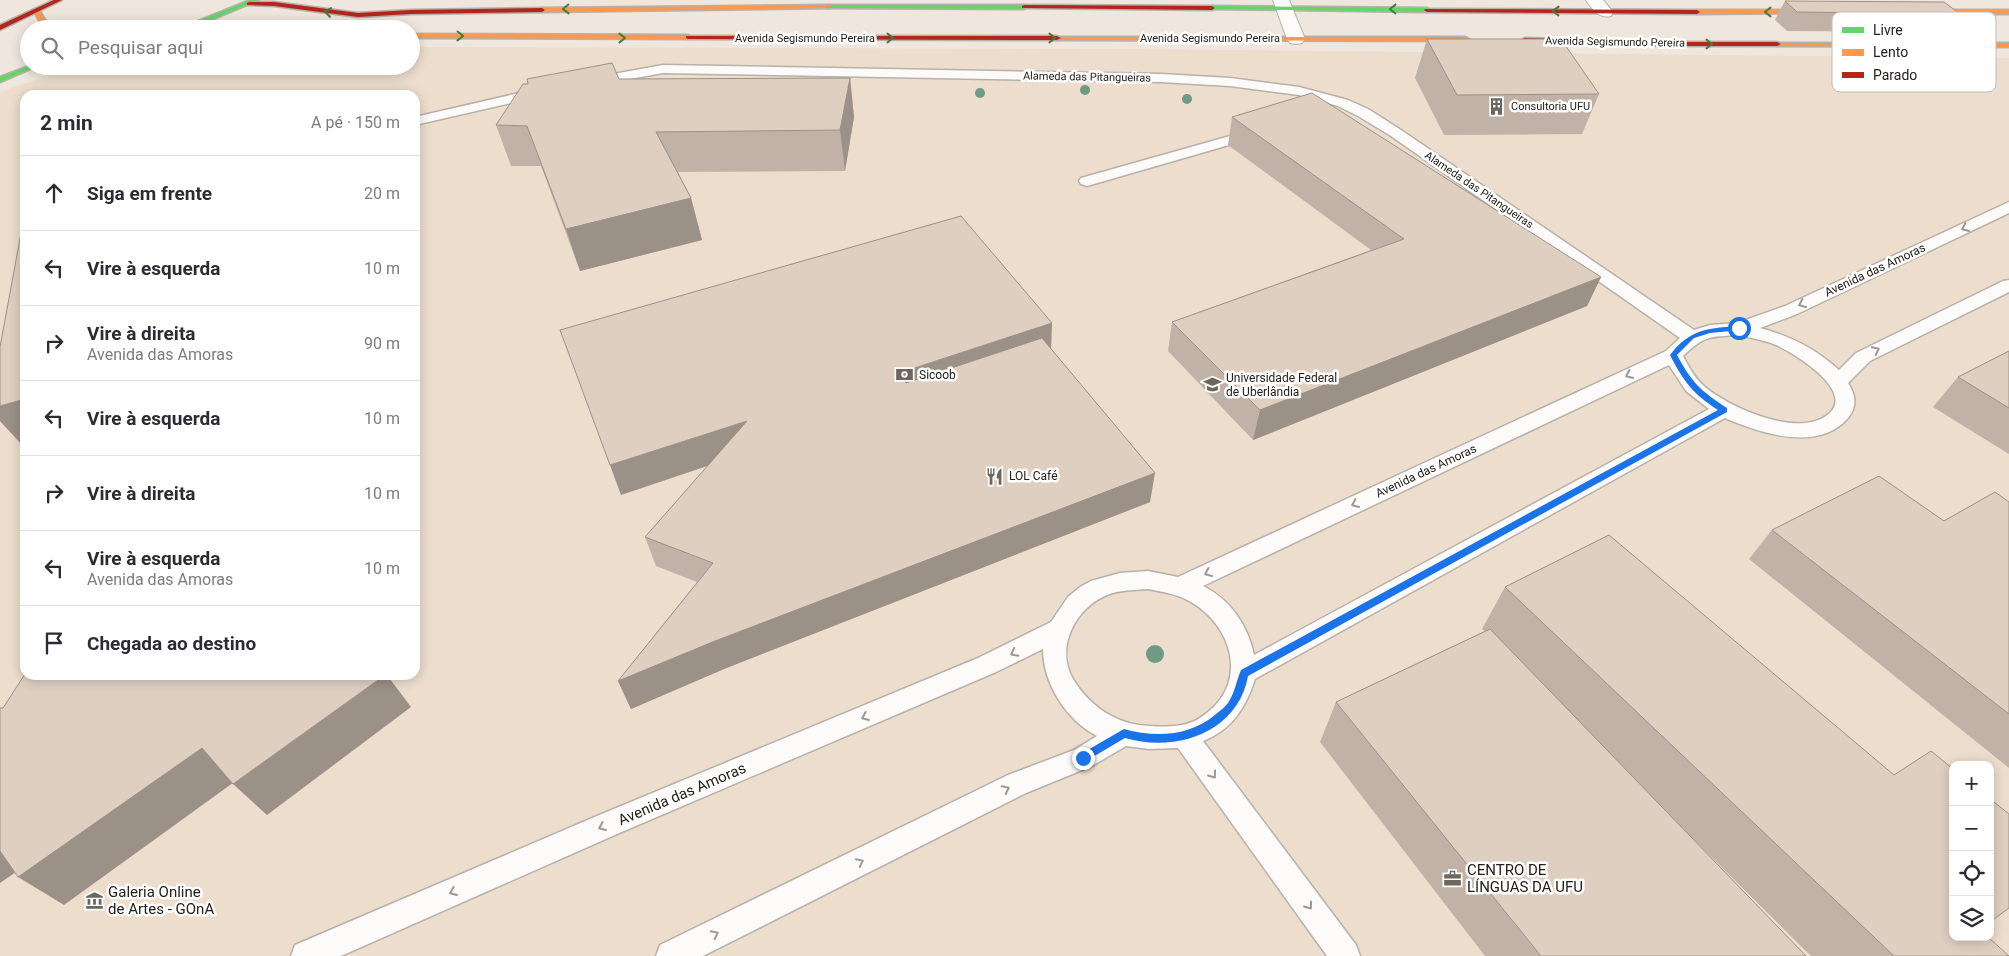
<!DOCTYPE html>
<html lang="pt">
<head>
<meta charset="utf-8">
<style>
  :root { --surface:#fff; --page:#f7f7f7; --text:#2b2b33; --muted:#7c7c81; --line:#e1e1e2 }
  body { margin:0; font-family:Roboto,sans-serif; background:var(--page); color:var(--text) }
  .controls { position:absolute; right:15px; bottom:15px; display:grid; overflow:hidden; border-radius:10px; box-shadow:0 2px 12px #0003 }
  .controls button { width:45px; height:45px; display:grid; place-items:center; padding:0; border:0; border-bottom:1px solid var(--line); background:var(--surface); color:var(--text); font:25px sans-serif }
  .stop { position:absolute; width:15px; height:15px; margin:-11px; border:4px solid #1a73e8; border-radius:50%; background:#fff }
  .stop.end { background:#1a73e8; border-color:#fff; box-shadow:0 1px 5px #0008 }
  .list { margin:0; padding:0; list-style:none }
  h2 { display:flex; justify-content:space-between; align-items:center; height:65px; margin:0; padding:0 20px; font-size:21px }
  h2 small { font-size:16px; font-weight:400; color:var(--muted) }
  .list li { display:grid; grid-template-columns:32px 1fr auto; gap:15px; align-items:center; box-sizing:border-box; height:75px; padding:0 20px; border-top:1px solid var(--line) }
  .list b { display:block; font-size:19px; white-space:nowrap }
  .list p { margin:0; font-size:16px; white-space:nowrap; color:var(--muted) }
  .list em { font-size:16px; font-style:normal; color:var(--muted) }
  .icon { flex:none; width:28px; height:28px; fill:none; stroke:currentColor; stroke-width:2; stroke-linecap:round; stroke-linejoin:round }
  .map { position:relative; flex:none; width:2009px; height:956px; overflow:hidden }
  .search { position:absolute; background:var(--surface); box-shadow:0 2px 12px #0003; left:20px; top:20px; width:400px; height:55px; display:flex; align-items:center; gap:12px; box-sizing:border-box; padding:0 18px; border-radius:28px; color:var(--muted); font-size:19px }
  .panel { position:absolute; background:var(--surface); box-shadow:0 2px 12px #0003; left:20px; top:90px; width:400px; height:590px; border-radius:15px }
  .map>svg:first-child { display:block }
  .built { fill:#ecddcc; fill-rule:evenodd }
  .lines { fill:none; stroke-linecap:round; stroke-linejoin:round }
  .lane-casing { stroke:#b7b1a9; stroke-width:3 }
  .street-casing { stroke:#b7b1a9; stroke-width:2 }
  .fast-casing { stroke:#b7b1a9; stroke-width:3 }
  .slow-casing { stroke:#b7b1a9; stroke-width:3 }
  .jam-casing { stroke:#b7b1a9; stroke-width:3 }
  .lane { fill:#fdfbfa; fill-rule:evenodd }
  .street { fill:#fdfbfa; fill-rule:evenodd }
  .fast { fill:#63d668; fill-rule:evenodd }
  .slow { fill:#ff974d; fill-rule:evenodd }
  .jam { fill:#b3261e; fill-rule:evenodd }
  .tree { fill:#6f9b84 }
  .wall { fill:#c0b2a6 }
  .shaded-wall { fill:#9c9187 }
  .building { fill:#dfcfc1; stroke:#9c9187 }
  .oneway { stroke:#447b40 }
  .oneway2 { stroke:#9c9895 }
  .route { fill:#1a73e8 }
  .labels { text-anchor:middle; dominant-baseline:central; stroke-width:5; stroke-linejoin:round; paint-order:stroke }
  .far-street-label { font-size:11px; fill:#252019; stroke:#fff }
  .far-poi-label { font-size:11px; fill:#252019; stroke:#fff; text-anchor:start }
  .street-label { font-size:12px; fill:#252019; stroke:#fff }
  .poi-label { font-size:12px; fill:#252019; stroke:#fff; text-anchor:start }
  .near-street-label { font-size:15px; fill:#252019; stroke:#fff }
  .near-poi-label { font-size:15px; fill:#252019; stroke:#fff; text-anchor:start }
  .key { fill:#fff; stroke:#bebcba; stroke-width:1 }
  .key-label { font-size:14px; fill:#252019 }
</style>
</head>
<body>
<div class="map">
<svg width="2009" height="956" viewBox="0 0 2009 956">
  <rect width="100%" height="100%" fill="#efe7dd"/>
  <path class="built" d="M411,47L1124,49L2009,58V956H0V92L77,66H411ZM25,95H415V675H25ZM1953,765H1990V937H1953Z"/>
  <g class="lines">
    <defs>
      <g id="lane">
        <path d="M663,65L1161,74L1230,78L1299,87L1348,100L1368,109L1401,130L1694,330L1710,325L1737,323L1785,306L2009,202V213L1797,314L1760,328C1791,336 1816,349 1839,370L1856,353L2003,281L2009,280V292L1870,361L1848,383C1856,395 1857,407 1848,418C1818,453 1760,433 1725,418L1255,679C1246,707 1232,730 1203,741L1356,945L1360,956H1327L1178,748L1149,749L1126,746L1092,766L1026,793L703,956H656L660,945L1008,775L1074,750L1097,736C1066,720 1043,683 1043,649L996,672L617,834L341,956H291L295,945L597,816L978,658L1051,622L1068,597L1080,587L1091,581L1120,573L1148,571L1178,577L1666,351L1680,338L1391,136L1358,116L1338,106L1299,95L1230,86L1161,82L663,73L591,86L584,82L591,78ZM1739,335C1751,338 1764,340 1776,345C1794,353 1860,393 1826,416C1796,437 1730,408 1705,387C1695,379 1689,367 1683,356C1705,335 1709,337 1739,335ZM1669,365L1686,391L1709,409L1254,655C1248,626 1231,600 1203,586ZM1148,589C1163,592 1178,594 1191,602C1232,626 1248,680 1208,712C1203,716 1198,720 1192,722C1177,728 1155,727 1139,725C1112,721 1088,704 1073,679C1055,648 1075,608 1107,595C1119,590 1135,590 1148,589Z"/>
        <path d="M541,88L546,89L548,92L546,95L415,125V117Z"/>
        <path d="M1255,129L1260,130L1262,133L1260,136L1087,186L1081,184L1079,181L1081,178Z"/>
      </g>
      <g id="street">
        <path d="M1273,0H1289L1305,39L1302,43L1296,44L1290,43L1287,39Z"/>
        <path d="M1586,0H1603L1613,12L1611,16C1599,19 1592,9 1586,0Z"/>
      </g>
      <g id="fast">
        <path d="M250,0H259L189,29H179Z"/>
        <path d="M828,5H1024L1027,7L1024,9L826,8V6Z"/>
        <path d="M1212,6L1427,8L1430,10L1427,12L1210,9V7Z"/>
        <path d="M29,66H37L0,82V77Z"/>
      </g>
      <g id="slow">
        <path d="M828,5L830,6V8L542,12L539,10L542,8Z"/>
        <path d="M35,10H39L48,24L57,29C41,29 41,24 34,11Z"/>
        <path d="M1815,10L1817,11V13L1697,14L1694,12L1697,10Z"/>
        <path d="M2009,10V14H1921L1918,12L1921,10Z"/>
        <path d="M411,34L688,35L691,37L688,39L411,38Z"/>
        <path d="M1055,37H1465L1469,39L1465,41L1057,40L1053,38Z"/>
        <path d="M1775,43H2009V47L1777,46L1775,45Z"/>
      </g>
      <g id="jam">
        <path d="M54,0H62L0,30V25Z"/>
        <path d="M249,2H274L358,13L411,10L542,8L545,10L542,12L411,14L358,17L274,6L247,5V3Z"/>
        <path d="M1024,5L1212,6L1215,8L1212,10L1022,8V6Z"/>
        <path d="M1425,9L1697,10L1700,12L1697,14L1427,12L1424,10Z"/>
        <path d="M686,36H1057L1061,38L1057,40L688,39L686,38Z"/>
        <path d="M1525,38L1660,42H1777L1781,44L1777,46H1660L1523,41V39Z"/>
      </g>
    </defs>
    <use href="#lane" class="lane-casing"/>
    <use href="#street" class="street-casing"/>
    <use href="#fast" class="fast-casing"/>
    <use href="#slow" class="slow-casing"/>
    <use href="#jam" class="jam-casing"/>
    <use href="#lane" class="lane"/>
    <use href="#street" class="street"/>
    <use href="#fast" class="fast"/>
    <use href="#slow" class="slow"/>
    <use href="#jam" class="jam"/>
  </g>
  <g class="tree">
    <circle cx="1085" cy="90" r="5"/>
    <circle cx="980" cy="93" r="5"/>
    <circle cx="1187" cy="99" r="5"/>
    <circle cx="1155" cy="654" r="9"/>
  </g>
  <g class="wall">
    <path d="M1785,1L1960,14L1948,32L1787,31L1775,20Z"/>
    <path d="M1427,39L1599,94L1582,134L1444,135L1415,78Z"/>
    <path d="M850,78L854,117L845,171L678,172L691,198L702,240L580,271L541,166H511L496,125L528,84L619,79Z"/>
    <path d="M1232,117L1601,277L1587,306L1253,440L1168,351L1172,322L1371,250L1228,145Z"/>
    <path d="M1051,348L1150,502L724,669L631,709L618,681L697,582L656,566L645,537L708,466L621,495Z"/>
    <path d="M2009,351V454L1933,407L1958,377Z"/>
    <path d="M2009,502V768L1749,559L1772,530L1944,521Z"/>
    <path d="M1505,587L1953,937L2009,956H1811L1678,824L1806,956H1485L1320,742L1336,702L1485,631L1482,629Z"/>
  </g>
  <g class="shaded-wall">
    <path d="M850,78L854,117L845,171L840,130Z"/>
    <path d="M691,198L702,240L580,271L566,229Z"/>
    <path d="M1601,277L1587,306L1253,440L1260,410Z"/>
    <path d="M1052,323L1051,352L902,402L899,373Z"/>
    <path d="M25,399V444L22,445L0,421V406Z"/>
    <path d="M747,421L754,450L621,495L610,465Z"/>
    <path d="M1155,473L1150,502L724,669L631,709L618,681L715,641Z"/>
    <path d="M385,675H387L411,707L267,815L233,784Z"/>
    <path d="M202,748L237,780L64,905L18,877Z"/>
    <path d="M0,840L32,861L0,883Z"/>
  </g>
  <g class="building">
    <path d="M1785,1L1944,2L1960,14L1797,12Z"/>
    <path d="M1427,39H1561L1599,94L1457,95Z"/>
    <path d="M612,63L619,79L850,78L840,130L656,132L691,198L566,229L527,126L496,125L523,84H528L527,79Z"/>
    <path d="M1312,93L1601,277L1260,410L1172,322L1404,239L1232,117Z"/>
    <path d="M961,216L1052,323L899,373L906,383L1042,338L1155,473L715,641L618,681L713,563L645,537L747,421L610,465L560,330Z"/>
    <path d="M24,217H25V399L0,406V347Z"/>
    <path d="M2009,351V408L1958,377Z"/>
    <path d="M1879,476L1944,521L1995,492L2009,502V714L1772,530Z"/>
    <path d="M1609,535L1894,775L1931,751L1953,769V937H1988L2009,956H1894L1505,587Z"/>
    <path d="M1490,629L1806,956H1541L1336,702Z"/>
    <path d="M25,674V675H385L233,784L202,748L18,877L0,851V708H3Z"/>
    <path d="M1990,799L2009,814V908L1990,922Z"/>
  </g>
  <defs><path id="oneway-chevron" d="M-2-3.5L2.5 0L-2 3.5" fill="none" stroke-width="1.6" stroke-linecap="round" stroke-linejoin="round" transform="scale(1.25)"/></defs>
  <g class="oneway">
    <use href="#oneway-chevron" transform="translate(566 9) rotate(179)"/>
    <use href="#oneway-chevron" transform="translate(1393 9) rotate(-179)"/>
    <use href="#oneway-chevron" transform="translate(1556 11) rotate(-179)"/>
    <use href="#oneway-chevron" transform="translate(328 12) rotate(-172)"/>
    <use href="#oneway-chevron" transform="translate(1768 12) rotate(-180)"/>
    <use href="#oneway-chevron" transform="translate(460 36) rotate(1)"/>
    <use href="#oneway-chevron" transform="translate(622 38)"/>
    <use href="#oneway-chevron" transform="translate(890 38)"/>
    <use href="#oneway-chevron" transform="translate(1052 38)"/>
    <use href="#oneway-chevron" transform="translate(1709 44)"/>
  </g>
  <g class="oneway2">
    <use href="#oneway-chevron" transform="translate(1965 228) rotate(155)"/>
    <use href="#oneway-chevron" transform="translate(1802 304) rotate(155)"/>
    <use href="#oneway-chevron" transform="translate(1876 350) rotate(-26)"/>
    <use href="#oneway-chevron" transform="translate(1629 375) rotate(155)"/>
    <use href="#oneway-chevron" transform="translate(1355 504) rotate(155)"/>
    <use href="#oneway-chevron" transform="translate(1208 573) rotate(155)"/>
    <use href="#oneway-chevron" transform="translate(1014 653) rotate(152)"/>
    <use href="#oneway-chevron" transform="translate(865 717) rotate(157)"/>
    <use href="#oneway-chevron" transform="translate(1213 775) rotate(54)"/>
    <use href="#oneway-chevron" transform="translate(1006 789) rotate(-26)"/>
    <use href="#oneway-chevron" transform="translate(602 827) rotate(157)"/>
    <use href="#oneway-chevron" transform="translate(860 862) rotate(-26)"/>
    <use href="#oneway-chevron" transform="translate(453 892) rotate(157)"/>
    <use href="#oneway-chevron" transform="translate(1309 906) rotate(54)"/>
    <use href="#oneway-chevron" transform="translate(715 934) rotate(-26)"/>
  </g>
  <path class="route" d="M1739,326L1741,327V330L1710,333L1694,338L1677,355C1692,383 1701,391 1727,408V412L1248,676C1238,733 1175,753 1125,738L1086,761H1079V755L1124,729C1156,738 1191,736 1216,714C1220,711 1225,707 1228,703C1235,692 1236,682 1241,670L1718,410C1692,393 1684,382 1670,355C1690,329 1708,328 1739,326Z"/>
  <defs>
    <symbol id="building-bare" viewBox="-9 -9 18 18"><path d="M-4-6H4V6H1V3H-1V6H-4ZM-2.5-4.3h1.7v1.8h-1.7ZM.8-4.3h1.7v1.8H.8ZM-2.5-1h1.7V.8h-1.7ZM.8-1h1.7V.8H.8Z" fill="#6c665e" stroke="#fff" stroke-width="2.5" paint-order="stroke"/></symbol>
    <symbol id="bank-bare" viewBox="-9 -9 18 18"><path d="M-6-4H6V4H-6ZM0-2.3a2.3 2.3 0 1 0 0 4.6a2.3 2.3 0 1 0 0-4.6Z" fill="#6c665e" stroke="#fff" stroke-width="2.5" paint-order="stroke"/></symbol>
    <symbol id="university-bare" viewBox="-9 -9 18 18"><path d="M0-5L7-2L0 1L-7-2ZM-4 1L0 2.5L4 1V4Q0 6-4 4Z" fill="#6c665e" stroke="#fff" stroke-width="2.5" paint-order="stroke"/></symbol>
    <symbol id="restaurant-bare" viewBox="-9 -9 18 18"><path d="M-5-6h1v4h1v-4h1v4h1v-4h1v5L-1.5 .5V6h-2V.5L-5-1ZM5-6V6H3V1.5H1.5Q1.5-4 5-6Z" fill="#6c665e" stroke="#fff" stroke-width="2.5" paint-order="stroke"/></symbol>
    <symbol id="office-bare" viewBox="-9 -9 18 18"><path d="M-6-3h4V-5.5h4V-3h4V5H-6ZM-1-4.5V-3h2v-1.5ZM-6 0V1H6V0Z" fill="#6c665e" stroke="#fff" stroke-width="2.5" paint-order="stroke"/></symbol>
    <symbol id="museum-bare" viewBox="-9 -9 18 18"><path d="M0-6L6-3V-2H-6V-3ZM-5-1h2V3h-2ZM-1-1h2V3h-2ZM3-1h2V3H3ZM-6 4H6V6H-6Z" fill="#6c665e" stroke="#fff" stroke-width="2.5" paint-order="stroke"/></symbol>
  </defs>
  <g fill-rule="evenodd">
    <use href="#building-bare" x="1484" y="94" width="25" height="25"/>
    <use href="#bank-bare" x="892" y="362" width="25" height="25"/>
    <use href="#university-bare" x="1200" y="372" width="25" height="25"/>
    <use href="#restaurant-bare" x="982" y="464" width="25" height="25"/>
    <use href="#office-bare" x="1440" y="866" width="25" height="25"/>
    <use href="#museum-bare" x="82" y="888" width="25" height="25"/>
  </g>
  <g class="labels">
    <g class="far-street-label">
      <text x="805" y="38">Avenida Segismundo Pereira</text>
      <text x="1210" y="38">Avenida Segismundo Pereira</text>
      <text transform="translate(1615 42) rotate(1)">Avenida Segismundo Pereira</text>
      <text transform="translate(1087 77) rotate(1)">Alameda das Pitangueiras</text>
      <text transform="translate(1479 190) rotate(34)">Alameda das Pitangueiras</text>
    </g>
    <g class="far-poi-label">
      <text x="1511" y="106">Consultoria UFU</text>
    </g>
    <g class="street-label">
      <text transform="translate(1875 270) rotate(-25)">Avenida das Amoras</text>
      <text transform="translate(1426 471) rotate(-25)">Avenida das Amoras</text>
    </g>
    <g class="poi-label">
      <text x="919" y="375">Sicoob</text>
      <text x="1226" y="378">Universidade Federal<tspan x="1226" dy="14">de Uberlândia</tspan></text>
      <text x="1009" y="476">LOL Café</text>
    </g>
    <g class="near-street-label">
      <text transform="translate(682 794) rotate(-23)">Avenida das Amoras</text>
    </g>
    <g class="near-poi-label">
      <text x="1467" y="870">CENTRO DE<tspan x="1467" dy="17">LÍNGUAS DA UFU</tspan></text>
      <text x="108" y="892">Galeria Online<tspan x="108" dy="17">de Artes - GOnA</tspan></text>
    </g>
  </g>
  <rect x="1832" y="12" width="164" height="80" rx="8" class="key"/>
  <rect x="1842" y="27" width="22" height="6" fill="#63d668"/>
  <rect x="1842" y="49" width="22" height="7" fill="#ff974d"/>
  <rect x="1842" y="72" width="22" height="6" fill="#b3261e"/>
  <g class="key-label">
    <text x="1873" y="35">Livre</text>
    <text x="1873" y="57">Lento</text>
    <text x="1873" y="80">Parado</text>
  </g>
</svg>
<div class="controls">
<button>+</button>
<button>−</button>
<button><svg class="icon" aria-label="locate" viewBox="0 0 24 24"><circle cx="12" cy="12" r="6"/><path d="M12 2v4M12 18v4M2 12h4M18 12h4"/></svg></button>
<button><svg class="icon" aria-label="layers" viewBox="0 0 24 24"><path d="M12 4l9 5-9 5-9-5zM3 14l9 5 9-5"/></svg></button>
</div>
<div class="stop" style="left:1739px;top:328px"></div>
<div class="stop end" style="left:1083px;top:758px"></div>
<div class="search"><svg class="icon" aria-label="search" viewBox="0 0 24 24"><circle cx="10" cy="10" r="6"/><path d="M15 15l6 6"/></svg>Pesquisar aqui</div>
<section class="panel">
<h2>2 min<small>A pé · 150 m</small></h2>
<ul class="list">
<li><svg class="icon" aria-label="ahead" viewBox="0 0 24 24"><path d="M12 20V5M6 11l6-6 6 6"/></svg><div><b>Siga em frente</b></div><em>20 m</em></li>
<li><svg class="icon" aria-label="left" viewBox="0 0 24 24"><path d="M17 20v-9H6M10 6l-5 5 5 5"/></svg><div><b>Vire à esquerda</b></div><em>10 m</em></li>
<li><svg class="icon" aria-label="right" viewBox="0 0 24 24"><path d="M7 20v-9h11M14 6l5 5-5 5"/></svg><div><b>Vire à direita</b><p>Avenida das Amoras</p></div><em>90 m</em></li>
<li><svg class="icon" aria-label="left" viewBox="0 0 24 24"><path d="M17 20v-9H6M10 6l-5 5 5 5"/></svg><div><b>Vire à esquerda</b></div><em>10 m</em></li>
<li><svg class="icon" aria-label="right" viewBox="0 0 24 24"><path d="M7 20v-9h11M14 6l5 5-5 5"/></svg><div><b>Vire à direita</b></div><em>10 m</em></li>
<li><svg class="icon" aria-label="left" viewBox="0 0 24 24"><path d="M17 20v-9H6M10 6l-5 5 5 5"/></svg><div><b>Vire à esquerda</b><p>Avenida das Amoras</p></div><em>10 m</em></li>
<li><svg class="icon" aria-label="arrive" viewBox="0 0 24 24"><path d="M6 21V4h12l-3 4 3 4H6"/></svg><div><b>Chegada ao destino</b></div></li>
</ul>
</section>
</div>
</body>
</html>
